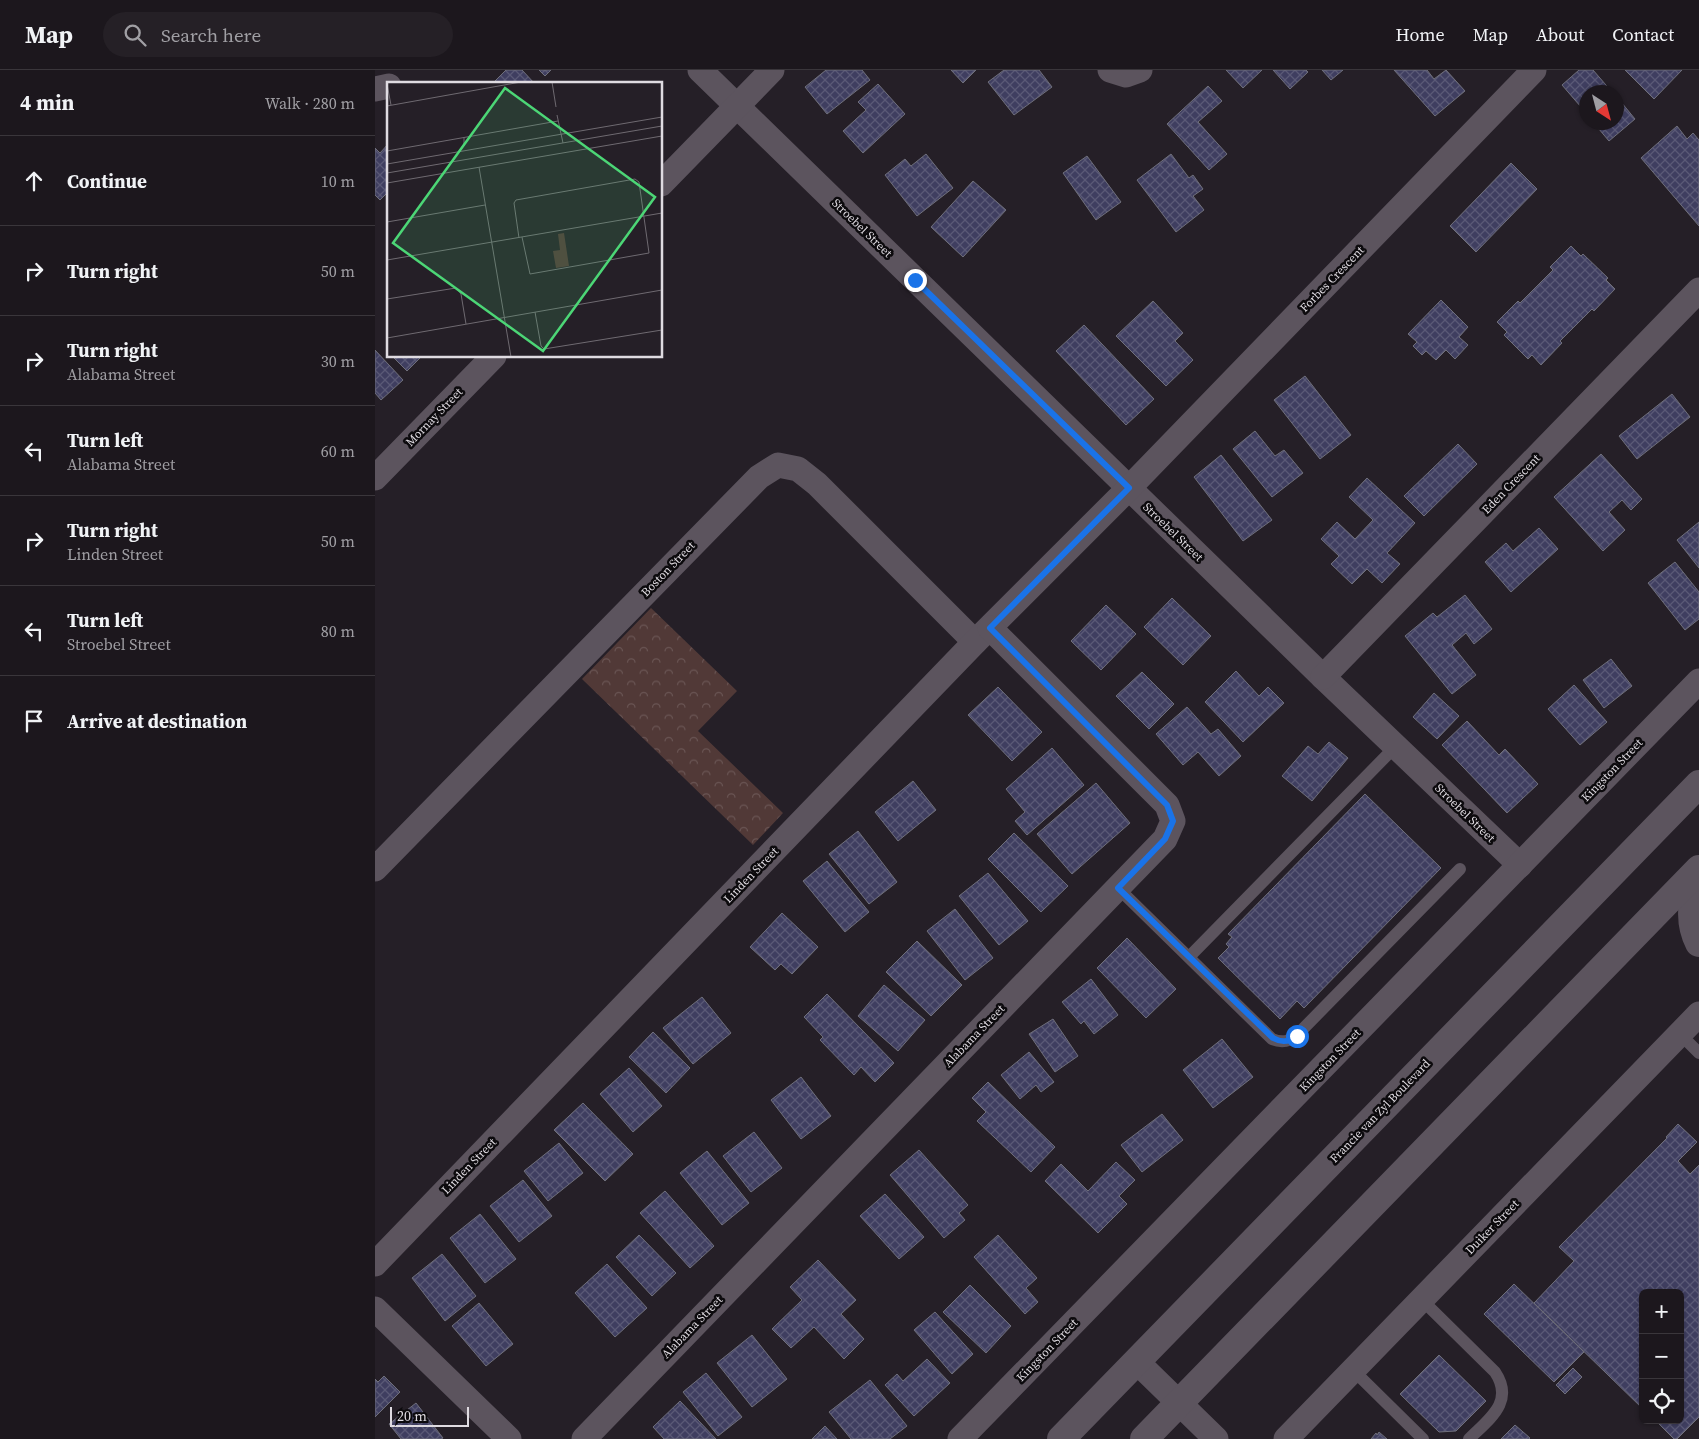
<!DOCTYPE html>
<html lang="en">
<head>
<meta charset="utf-8">
<style>
  :root { --surface:#1c171d; --page:#252026; --text:#f1f3f6; --muted:#a09fa4; --line:#3a363b }
  body { margin:0; font-family:"Source Serif 4",serif; background:var(--page); color:var(--text) }
  .controls { position:absolute; right:15px; bottom:15px; display:grid; overflow:hidden; border-radius:8px; box-shadow:0 1px 4px #0004 }
  .controls button { width:45px; height:45px; display:grid; place-items:center; padding:0; border:0; border-bottom:1px solid var(--line); background:var(--surface); color:var(--text); font:25px sans-serif }
  .compass { position:absolute; left:1204px; top:15px; width:45px; height:45px; border-radius:50%; background:var(--surface); box-shadow:0 1px 4px #0004; rotate:144deg }
  .scale { position:absolute; left:15px; bottom:12px; width:79px; box-sizing:border-box; padding-left:5px; border:2px solid #dfdbe1; border-top:0; font-size:14px; line-height:18px; white-space:nowrap; color:#dfdbe1; -webkit-text-stroke:4px #0c0a0d; paint-order:stroke }
  .stop { position:absolute; width:15px; height:15px; margin:-11px; border:4px solid #1a73e8; border-radius:50%; background:#fff }
  .stop.end { background:#1a73e8; border-color:#fff; box-shadow:0 1px 5px #0008 }
  .list { margin:0; padding:0; list-style:none }
  h2 { display:flex; justify-content:space-between; align-items:center; height:65px; margin:0; padding:0 20px; font-size:21px }
  h2 small { font-size:16px; font-weight:400; color:var(--muted) }
  .list li { display:grid; grid-template-columns:32px 1fr auto; gap:15px; align-items:center; box-sizing:border-box; height:90px; padding:0 20px; border-top:1px solid var(--line) }
  .list b { display:block; font-size:19px; white-space:nowrap }
  .list p { margin:0; font-size:16px; white-space:nowrap; color:var(--muted) }
  .list em { font-size:16px; font-style:normal; color:var(--muted) }
  .icon { flex:none; width:28px; height:28px; fill:none; stroke:currentColor; stroke-width:2; stroke-linecap:round; stroke-linejoin:round }
  .map { position:relative; flex:none; width:1324px; height:1369px; overflow:hidden }
  header { display:flex; align-items:center; gap:30px; box-sizing:border-box; height:70px; padding:0 25px; background:var(--surface); border-bottom:1px solid var(--line) }
  header strong { font-size:24px }
  nav { display:flex; gap:28px; margin-inline-start:auto; font-size:18px }
  .search { width:350px; height:45px; background:var(--page); display:flex; align-items:center; gap:12px; box-sizing:border-box; padding:0 18px; border-radius:28px; color:var(--muted); font-size:19px }
  main { display:flex }
  aside { flex:1; background:var(--surface) }
  .map>svg:first-child { display:block }
  .park { fill:url(#park-crowns) }
  .building { fill:url(#building-cross-hatch); stroke:#6f6f7b }
  .lines { fill:none; stroke-linecap:round; stroke-linejoin:round }
  .service { stroke:#5c545e; stroke-width:12 }
  .minor { stroke:#5c545e; stroke-width:25 }
  .secondary { stroke:#5c545e; stroke-width:28 }
  .route { stroke:#1a73e8; stroke-width:6 }
  .labels { text-anchor:middle; dominant-baseline:central; stroke-width:5; stroke-linejoin:round; paint-order:stroke }
  .street-label { font-size:12px; fill:#dfdbe1; stroke:#0c0a0d }
  .inset-road { fill:none; stroke:#6f6a71; stroke-width:1 }
  .view { fill:#4cd676; fill-opacity:0.15; stroke:#4cd676; stroke-width:2.5 }
  .inset-edge { fill:none; stroke:#dfdbe1; stroke-width:2.5 }
</style>
</head>
<body>
<header>
<strong>Map</strong>
<div class="search"><svg class="icon" aria-label="search" viewBox="0 0 24 24"><circle cx="10" cy="10" r="6"/><path d="M15 15l6 6"/></svg>Search here</div>
<nav><a>Home</a><a>Map</a><a>About</a><a>Contact</a></nav>
</header>
<main>
<aside>
<h2>4 min<small>Walk · 280 m</small></h2>
<ul class="list">
<li><svg class="icon" aria-label="ahead" viewBox="0 0 24 24"><path d="M12 20V5M6 11l6-6 6 6"/></svg><div><b>Continue</b></div><em>10 m</em></li>
<li><svg class="icon" aria-label="right" viewBox="0 0 24 24"><path d="M7 20v-9h11M14 6l5 5-5 5"/></svg><div><b>Turn right</b></div><em>50 m</em></li>
<li><svg class="icon" aria-label="right" viewBox="0 0 24 24"><path d="M7 20v-9h11M14 6l5 5-5 5"/></svg><div><b>Turn right</b><p>Alabama Street</p></div><em>30 m</em></li>
<li><svg class="icon" aria-label="left" viewBox="0 0 24 24"><path d="M17 20v-9H6M10 6l-5 5 5 5"/></svg><div><b>Turn left</b><p>Alabama Street</p></div><em>60 m</em></li>
<li><svg class="icon" aria-label="right" viewBox="0 0 24 24"><path d="M7 20v-9h11M14 6l5 5-5 5"/></svg><div><b>Turn right</b><p>Linden Street</p></div><em>50 m</em></li>
<li><svg class="icon" aria-label="left" viewBox="0 0 24 24"><path d="M17 20v-9H6M10 6l-5 5 5 5"/></svg><div><b>Turn left</b><p>Stroebel Street</p></div><em>80 m</em></li>
<li><svg class="icon" aria-label="arrive" viewBox="0 0 24 24"><path d="M6 21V4h12l-3 4 3 4H6"/></svg><div><b>Arrive at destination</b></div></li>
</ul>
</aside>
<div class="map">
<svg width="1324" height="1369" viewBox="0 0 1324 1369">
  <defs>
    <pattern id="park-crowns" width="20" height="18" patternUnits="userSpaceOnUse" patternTransform="scale(1.25)"><rect width="20" height="18" fill="#513937"/><path d="M2 6a3 3 0 1 1 6 0M12 15a3 3 0 1 1 6 0" fill="none" stroke="#6a5554"/></pattern>
    <pattern id="building-cross-hatch" width="8" height="8" patternUnits="userSpaceOnUse" patternTransform="scale(1.25)"><rect width="8" height="8" fill="#3f3e60"/><path d="M0 0l8 8M0 8l8-8" fill="none" stroke="#5a5976"/></pattern>
  </defs>
  <rect width="100%" height="100%" fill="#251f27"/>
  <path class="park" d="M276,538L362,621L323,661L408,743L378,775L207,609Z"/>
  <g class="building">
    <path d="M131,0H147L160,14H117Z"/>
    <path d="M164,0H176L170,6Z"/>
    <path d="M451,0H487L495,10L452,44L430,17Z"/>
    <path d="M576,0H601L588,13Z"/>
    <path d="M629,0H664L677,17L639,45L613,12Z"/>
    <path d="M851,0H887L868,18Z"/>
    <path d="M898,0H931L933,2L915,19Z"/>
    <path d="M947,0H968L956,10Z"/>
    <path d="M1019,0H1052L1059,9L1071,0L1090,21L1060,46Z"/>
    <path d="M1204,0H1218L1237,22H1212V44L1187,15Z"/>
    <path d="M1250,0H1307L1279,29Z"/>
    <path d="M503,14L530,44L488,83L468,61L491,40L483,32Z"/>
    <path d="M833,16L847,31L823,52L852,84L834,100L792,54Z"/>
    <path d="M1242,27L1260,49L1234,71L1218,52H1242Z"/>
    <path d="M1302,56L1312,69L1318,63L1324,70V156L1266,88Z"/>
    <path d="M14,73V121L5,130L0,125V78L5,83Z"/>
    <path d="M551,84L578,118L542,146L510,105L530,89L536,96Z"/>
    <path d="M796,84L814,108L818,105L828,119L818,126L829,140L801,162L762,110Z"/>
    <path d="M712,86L746,132L721,150L688,103Z"/>
    <path d="M1136,93L1162,119L1101,182L1075,156Z"/>
    <path d="M598,111L631,140L588,187L556,157Z"/>
    <path d="M1196,176L1206,186L1208,184L1233,208L1231,210L1240,219L1219,241L1217,239L1185,271L1187,273L1166,295L1157,285L1153,289L1129,265L1132,262L1122,252L1143,231L1145,233L1178,200L1175,197Z"/>
    <path d="M1066,230L1093,257L1084,267L1093,275L1080,289L1071,280L1061,290L1051,281L1047,285L1038,276L1042,272L1033,264Z"/>
    <path d="M778,231L808,263L800,271L818,290L791,316L741,266Z"/>
    <path d="M709,255L779,329L751,355L681,281Z"/>
    <path d="M0,280L28,310L6,330L0,323Z"/>
    <path d="M17,286H47L32,301Z"/>
    <path d="M930,306L976,365L945,389L899,330Z"/>
    <path d="M1297,324L1315,347L1262,389L1244,366Z"/>
    <path d="M880,361L900,386L909,380L928,403L897,427L858,379Z"/>
    <path d="M1083,374L1102,394L1049,446L1029,426Z"/>
    <path d="M1226,384L1267,429L1256,440L1247,430L1234,442L1250,460L1228,481L1179,427Z"/>
    <path d="M846,385L897,450L868,471L819,407Z"/>
    <path d="M992,408L1040,453L1012,483L1025,494L1007,513L992,499L977,514L956,494L964,486L946,469L962,452L980,469L998,450L974,427Z"/>
    <path d="M1324,452V498L1302,470Z"/>
    <path d="M1164,458L1183,479L1136,522L1110,492L1131,473L1138,481Z"/>
    <path d="M1300,492L1324,522V549L1310,560L1273,513Z"/>
    <path d="M1090,525L1117,559L1099,574L1091,563L1077,575L1101,605L1077,624L1030,566L1058,543L1062,547Z"/>
    <path d="M797,528L836,566L808,595L769,557Z"/>
    <path d="M731,535L761,564L726,600L696,571Z"/>
    <path d="M1236,589L1257,616L1229,638L1208,610Z"/>
    <path d="M861,601L884,626L893,617L909,633L868,672L830,632Z"/>
    <path d="M767,602L799,634L774,659L741,626Z"/>
    <path d="M1199,615L1232,652L1205,675L1173,639Z"/>
    <path d="M623,617L667,662L637,691L593,645Z"/>
    <path d="M1059,623L1084,646L1062,669L1038,647Z"/>
    <path d="M812,637L836,664L843,659L866,686L844,706L823,682L808,695L781,664Z"/>
    <path d="M1092,651L1124,685L1130,679L1163,714L1132,743L1067,675Z"/>
    <path d="M954,672L973,688L937,731L907,706L933,676L943,684Z"/>
    <path d="M677,678L709,715L652,765L640,751L650,742L631,719Z"/>
    <path d="M538,711L561,740L523,771L500,742Z"/>
    <path d="M721,713L755,753L697,804L662,764Z"/>
    <path d="M990,724L1066,798L929,938L922,931L905,949L843,888L854,877L851,874L857,867L853,864Z"/>
    <path d="M483,761L522,812L494,834L454,784Z"/>
    <path d="M639,763L693,816L666,842L613,789Z"/>
    <path d="M452,791L494,842L470,862L428,811Z"/>
    <path d="M613,803L653,851L624,875L584,826Z"/>
    <path d="M580,839L618,888L590,910L552,861Z"/>
    <path d="M407,843L443,877L417,904L406,894L400,900L375,877Z"/>
    <path d="M752,868L801,919L771,948L722,898Z"/>
    <path d="M542,871L587,915L556,946L511,902Z"/>
    <path d="M716,909L743,945L719,964L709,951L706,954L687,932Z"/>
    <path d="M509,915L550,950L523,981L483,946Z"/>
    <path d="M452,924L519,993L500,1012L486,997L479,1005L445,970L448,967L429,947Z"/>
    <path d="M327,927L356,963L318,994L288,958Z"/>
    <path d="M678,949L703,986L680,1002L654,964Z"/>
    <path d="M278,962L315,998L291,1023L254,987Z"/>
    <path d="M847,969L878,1007L838,1038L808,1000Z"/>
    <path d="M654,982L679,1012L666,1022L661,1015L645,1029L626,1005Z"/>
    <path d="M254,998L287,1036L258,1062L225,1024Z"/>
    <path d="M426,1007L456,1046L426,1069L396,1030Z"/>
    <path d="M613,1012L680,1077L656,1102L602,1051L611,1042L597,1028Z"/>
    <path d="M208,1033L258,1084L230,1111L179,1060Z"/>
    <path d="M787,1044L808,1070L767,1102L746,1075Z"/>
    <path d="M1303,1054L1322,1072L1303,1091L1315,1104L1324,1095V1347L1302,1369H1299L1280,1350H1305V1223H1268V1339L1159,1233L1199,1191L1184,1177L1292,1068L1291,1067Z"/>
    <path d="M379,1062L407,1098L376,1122L348,1086Z"/>
    <path d="M184,1073L208,1103L173,1131L149,1101Z"/>
    <path d="M544,1080L593,1135L584,1143L590,1150L569,1168L515,1105Z"/>
    <path d="M332,1081L374,1133L347,1155L305,1103Z"/>
    <path d="M741,1092L760,1110L744,1126L752,1134L723,1163L670,1111L686,1094L713,1121Z"/>
    <path d="M148,1110L177,1146L144,1172L115,1136Z"/>
    <path d="M290,1121L339,1176L315,1198L265,1143Z"/>
    <path d="M510,1124L549,1167L524,1189L485,1146Z"/>
    <path d="M105,1144L141,1189L110,1213L75,1168Z"/>
    <path d="M264,1165L301,1203L277,1226L241,1187Z"/>
    <path d="M623,1165L662,1208L651,1218L663,1232L650,1244L599,1187Z"/>
    <path d="M67,1184L101,1226L70,1251L37,1208Z"/>
    <path d="M443,1190L481,1230L466,1244L489,1269L469,1289L439,1257L416,1278L397,1259L427,1230L415,1217Z"/>
    <path d="M232,1194L272,1238L240,1267L200,1223Z"/>
    <path d="M1139,1214L1209,1282L1179,1312L1109,1244Z"/>
    <path d="M595,1215L636,1256L611,1283L568,1242Z"/>
    <path d="M104,1233L138,1274L111,1296L77,1256Z"/>
    <path d="M560,1242L598,1284L577,1304L539,1260Z"/>
    <path d="M377,1265L412,1309L377,1337L342,1293Z"/>
    <path d="M1064,1285L1111,1331L1081,1361L1064,1362L1025,1324Z"/>
    <path d="M552,1289L575,1313L539,1346L510,1315L522,1304L528,1311Z"/>
    <path d="M1198,1298L1207,1307L1190,1324L1181,1315Z"/>
    <path d="M331,1303L367,1347L343,1366L308,1322Z"/>
    <path d="M9,1306L25,1322L0,1347V1309L3,1312Z"/>
    <path d="M495,1310L532,1356L515,1369H476L454,1342Z"/>
    <path d="M305,1331L341,1369H289L278,1357Z"/>
    <path d="M41,1333L68,1368L66,1369H26L14,1354Z"/>
    <path d="M1140,1355L1155,1368L1154,1369H1126Z"/>
    <path d="M450,1356L462,1369H437Z"/>
    <path d="M1004,1362L1012,1369H996L1001,1363L1002,1365Z"/>
  </g>
  <g class="lines">
    <g class="service">
      <path d="M743,818L897,969C907,973 914,972 922,965L1085,799"/>
      <path d="M814,887L1021,676"/>
      <path d="M1305,964L1324,983"/>
      <path d="M1047,1230L1120,1302C1140,1332 1114,1349 1094,1369"/>
      <path d="M978,1300L1048,1369"/>
    </g>
    <g class="minor">
      <path d="M325,0L948,607L1145,795"/>
      <path d="M735,0L751,5L765,0"/>
      <path d="M0,19L14,16"/>
      <path d="M286,114L397,0"/>
      <path d="M0,408L119,286"/>
      <path d="M948,607L1324,220"/>
      <path d="M0,799L384,407L403,395L423,399L442,414L600,572"/>
      <path d="M0,1194L600,572L754,418L1159,0"/>
      <path d="M0,1239L134,1369"/>
      <path d="M761,1291L841,1369"/>
      <path d="M209,1369L790,769L798,751L792,735L615,558"/>
      <path d="M585,1369L1324,611"/>
      <path d="M911,1369L1324,944"/>
    </g>
    <g class="secondary">
      <path d="M1324,805C1318,829 1312,850 1324,873"/>
      <path d="M686,1369L1324,714"/>
      <path d="M769,1369L1324,799"/>
    </g>
  </g>
  <g class="lines">
    <path class="route" d="M540,210L754,418L615,558L792,735L798,751L790,769L743,818L898,968C907,973 914,972 922,966"/>
  </g>
  <g class="labels">
    <g class="street-label">
      <text transform="translate(487 158) rotate(44)">Stroebel Street</text>
      <text transform="translate(957 209) rotate(-46)">Forbes Crescent</text>
      <text transform="translate(59 347) rotate(-46)">Mornay Street</text>
      <text transform="translate(1136 414) rotate(-46)">Eden Crescent</text>
      <text transform="translate(798 462) rotate(44)">Stroebel Street</text>
      <text transform="translate(293 499) rotate(-46)">Boston Street</text>
      <text transform="translate(1237 700) rotate(-46)">Kingston Street</text>
      <text transform="translate(1090 743) rotate(44)">Stroebel Street</text>
      <text transform="translate(376 805) rotate(-46)">Linden Street</text>
      <text transform="translate(599 966) rotate(-46)">Alabama Street</text>
      <text transform="translate(955 990) rotate(-46)">Kingston Street</text>
      <text transform="translate(1005 1041) rotate(-46)">Francie van Zyl Boulevard</text>
      <text transform="translate(94 1096) rotate(-46)">Linden Street</text>
      <text transform="translate(1117 1157) rotate(-46)">Duiker Street</text>
      <text transform="translate(317 1257) rotate(-46)">Alabama Street</text>
      <text transform="translate(672 1280) rotate(-46)">Kingston Street</text>
    </g>
  </g>
  <g transform="translate(12 12)">
    <rect width="275" height="275" fill="#251f27"/>
    <path d="M177,151L182,184L169,186L166,169L173,168L171,152Z" fill="#513937"/>
    <path class="inset-road" d="M165,0L169,25M0,2L4,23M0,24L134,0M170,33L176,61M0,69L171,39M71,70L77,64V55M0,82L275,35M92,85L124,275M0,91L275,44M0,101L275,54M0,140L98,123M132,156L127,121L129,118L248,97L252,100L262,171L143,192L135,155M0,178L275,131M0,217L69,206L74,212L79,242M148,230L154,264L157,267L275,248M0,256L275,208"/>
    <path class="view" d="M118,6L268,115L156,269L6,161Z"/>
    <rect width="275" height="275" class="inset-edge"/>
  </g>
</svg>
<div class="controls">
<button>+</button>
<button>−</button>
<button><svg class="icon" aria-label="locate" viewBox="0 0 24 24"><circle cx="12" cy="12" r="6"/><path d="M12 2v4M12 18v4M2 12h4M18 12h4"/></svg></button>
</div>
<svg class="compass" viewBox="-18 -18 36 36"><path d="M0-13l5 13h-10z" fill="#e53935"/><path d="M0 13l5-13h-10z" fill="#a09fa4"/></svg>
<div class="scale">20 m</div>
<div class="stop" style="left:922px;top:966px"></div>
<div class="stop end" style="left:540px;top:210px"></div>
</div>
</main>
</body>
</html>
